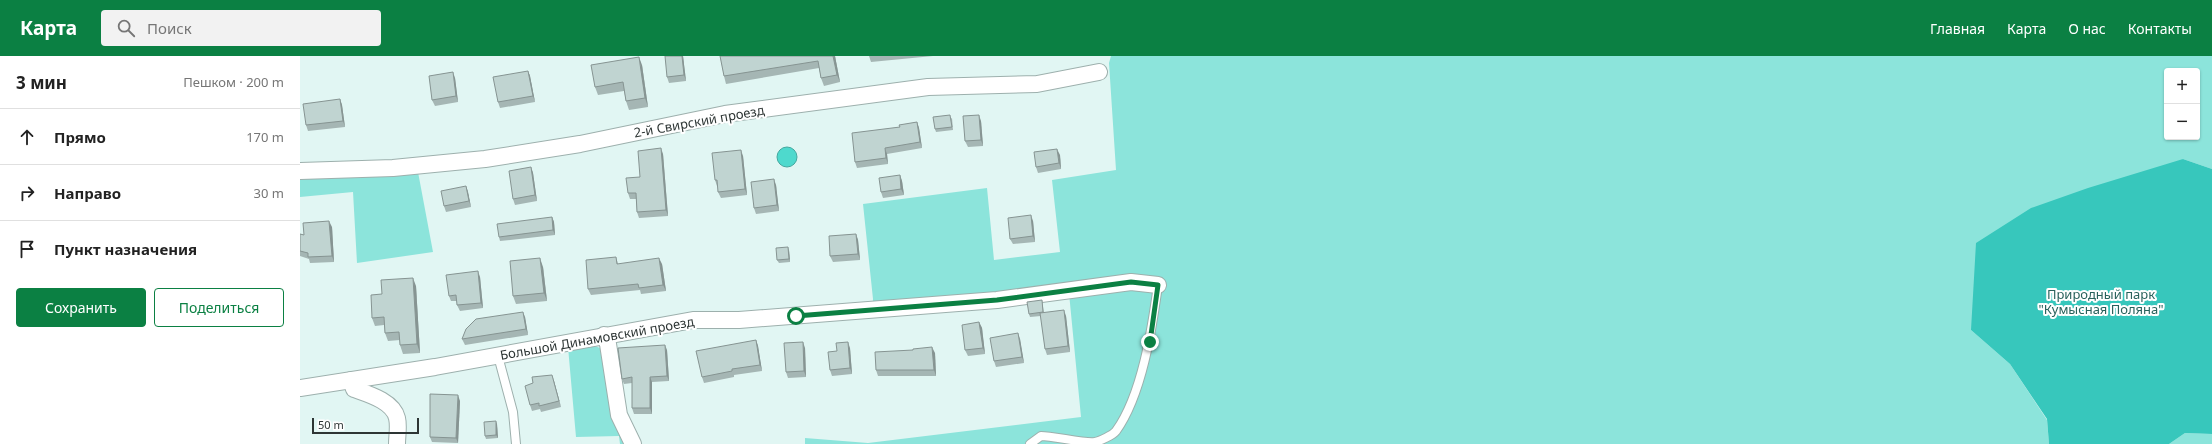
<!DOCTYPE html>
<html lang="ru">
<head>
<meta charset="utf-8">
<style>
  :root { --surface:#fff; --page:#f2f2f2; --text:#222; --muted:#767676; --line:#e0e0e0; --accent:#0b8043 }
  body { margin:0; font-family:"Noto Sans",sans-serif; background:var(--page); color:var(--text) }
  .controls { position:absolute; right:12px; top:12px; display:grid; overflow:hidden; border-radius:4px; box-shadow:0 1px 3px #0004 }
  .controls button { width:36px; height:36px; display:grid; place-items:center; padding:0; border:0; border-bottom:1px solid var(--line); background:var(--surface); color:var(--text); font:20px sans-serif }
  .scale { position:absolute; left:12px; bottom:10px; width:107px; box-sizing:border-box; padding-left:4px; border:2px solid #2d3534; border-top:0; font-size:11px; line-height:14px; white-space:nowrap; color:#2d3534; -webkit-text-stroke:3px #fff; paint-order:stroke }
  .stop { position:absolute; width:12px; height:12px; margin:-9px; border:3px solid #0b8043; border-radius:50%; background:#fff }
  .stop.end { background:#0b8043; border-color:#fff; box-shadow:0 1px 4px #0008 }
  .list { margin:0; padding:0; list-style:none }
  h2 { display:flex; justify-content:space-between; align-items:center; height:52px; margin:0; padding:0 16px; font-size:17px }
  h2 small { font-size:13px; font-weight:400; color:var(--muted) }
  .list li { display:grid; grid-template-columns:26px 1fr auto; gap:12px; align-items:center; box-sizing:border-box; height:56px; padding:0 16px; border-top:1px solid var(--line) }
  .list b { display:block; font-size:15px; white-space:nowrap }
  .list em { font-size:13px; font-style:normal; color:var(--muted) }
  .actions { display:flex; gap:8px; padding:12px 16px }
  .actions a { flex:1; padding:9px 0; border:1px solid var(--accent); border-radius:4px; text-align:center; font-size:14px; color:var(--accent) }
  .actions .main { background:var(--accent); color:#fff }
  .icon { flex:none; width:22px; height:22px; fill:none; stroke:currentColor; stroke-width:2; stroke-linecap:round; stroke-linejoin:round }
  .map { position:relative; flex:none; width:1912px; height:388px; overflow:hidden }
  header { display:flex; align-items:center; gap:24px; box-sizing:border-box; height:56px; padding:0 20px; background:var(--accent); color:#fff }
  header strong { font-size:19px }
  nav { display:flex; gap:22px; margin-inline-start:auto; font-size:14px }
  .search { width:280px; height:36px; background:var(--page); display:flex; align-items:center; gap:10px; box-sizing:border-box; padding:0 14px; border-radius:4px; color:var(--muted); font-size:15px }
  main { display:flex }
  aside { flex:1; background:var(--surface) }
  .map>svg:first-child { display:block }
  .green { fill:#8ce4db; fill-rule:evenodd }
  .forest { fill:#37c7bc }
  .water { fill:#4ed9cd; stroke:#44a89f }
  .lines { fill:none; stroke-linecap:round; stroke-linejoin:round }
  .service-casing { stroke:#9db0ad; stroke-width:10 }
  .minor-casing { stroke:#9db0ad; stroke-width:18 }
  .service { stroke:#fff; stroke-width:8 }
  .minor { stroke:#fff; stroke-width:16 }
  .wall { fill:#a5b6b4 }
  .shaded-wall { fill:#869492 }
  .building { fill:#c0d4d1; stroke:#869492 }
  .route { stroke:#0b8043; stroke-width:5 }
  .labels { text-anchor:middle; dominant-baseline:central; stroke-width:4; stroke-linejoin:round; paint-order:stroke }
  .street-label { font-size:13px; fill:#2d3534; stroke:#fff }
  .park-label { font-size:13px; fill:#29625c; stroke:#fff }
</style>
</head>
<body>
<header>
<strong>Карта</strong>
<div class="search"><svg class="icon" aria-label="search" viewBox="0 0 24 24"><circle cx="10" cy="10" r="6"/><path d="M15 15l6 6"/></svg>Поиск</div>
<nav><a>Главная</a><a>Карта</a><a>О нас</a><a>Контакты</a></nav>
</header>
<main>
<aside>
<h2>3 мин<small>Пешком · 200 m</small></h2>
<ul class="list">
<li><svg class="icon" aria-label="ahead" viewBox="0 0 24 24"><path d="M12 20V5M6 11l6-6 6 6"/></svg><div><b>Прямо</b></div><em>170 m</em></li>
<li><svg class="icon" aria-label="right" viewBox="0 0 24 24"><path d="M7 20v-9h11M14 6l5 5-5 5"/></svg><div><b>Направо</b></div><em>30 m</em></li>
<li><svg class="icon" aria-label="arrive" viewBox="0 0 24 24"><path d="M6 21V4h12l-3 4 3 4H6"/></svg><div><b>Пункт назначения</b></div></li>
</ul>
<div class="actions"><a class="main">Сохранить</a><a>Поделиться</a></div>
</aside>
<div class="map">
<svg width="1912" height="388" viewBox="0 0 1912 388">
  <rect width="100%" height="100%" fill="#e1f6f3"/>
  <g class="green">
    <path d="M811,0H1912V113L1883,103L1671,274L1710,308L1747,364L1749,388H505V382L568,387L781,361L769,237L572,259L573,243L563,148L687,132L694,204L760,196L752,124L816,114L809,7ZM1867,15H1897V81H1867Z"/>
    <path d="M118,116L133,196L57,207L53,136L0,141V121Z"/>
    <path d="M290,288L305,294L329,388H320L319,380L276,381L268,291Z"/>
    <path d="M1885,377L1912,378V388H1869Z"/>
  </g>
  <path class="forest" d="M1883,103L1912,113V378L1885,377L1869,388H1749L1747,363L1710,308L1671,274L1676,187L1731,152L1788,132Z"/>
  <circle class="water" cx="487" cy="101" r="10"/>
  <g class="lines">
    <defs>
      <g id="service">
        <path d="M198,300L213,356L216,388"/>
        <path d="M730,388L741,380C753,380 787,388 795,386C800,385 813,379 816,375C842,339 852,273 858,229"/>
      </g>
      <g id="minor">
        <path d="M0,115L93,112L185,103L280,88L425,58L628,31L737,28L799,16"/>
        <path d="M304,279L308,288L319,359L333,388"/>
        <path d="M51,324L54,333C68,338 93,345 97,362C99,370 97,380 97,388"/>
        <path d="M0,332L135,311L393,264H439L697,244L831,226L858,229"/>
      </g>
    </defs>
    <use href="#service" class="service-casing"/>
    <use href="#minor" class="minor-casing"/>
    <use href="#service" class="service"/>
    <use href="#minor" class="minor"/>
  </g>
  <g class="wall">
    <path d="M383,0L386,25L369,27L367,21Z"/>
    <path d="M420,0H535L540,26L524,30L521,22L519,12L426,28L424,20Z"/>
    <path d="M569,0H633L571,6Z"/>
    <path d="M342,9L348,51L329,54L326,45L324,35L298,39L295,31Z"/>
    <path d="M228,15L230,20L235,46L200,52L198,46Z"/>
    <path d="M155,22L158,46L135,50L132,44Z"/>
    <path d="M40,43L42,49L45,71L8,75L6,69Z"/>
    <path d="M652,62L653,74L636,76L635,73Z"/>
    <path d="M681,65L683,90L668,91L665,85Z"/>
    <path d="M617,66L619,72L622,92L587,98L588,108L557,112L555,106L600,71Z"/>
    <path d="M363,98L368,160L339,162L337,156L336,143H330L328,137L340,121Z"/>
    <path d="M760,99L761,113L738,117L736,111Z"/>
    <path d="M443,100L447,139L421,142L418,136V130H417L415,124Z"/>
    <path d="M231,111L233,117L237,145L215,149L213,143Z"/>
    <path d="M600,119L602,125L604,139L583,142L581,136Z"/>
    <path d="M476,129L479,155L456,158L454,152Z"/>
    <path d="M166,130L168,136L171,151L146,156L144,150Z"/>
    <path d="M252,161L254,166L255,179L200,185L199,181Z"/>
    <path d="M733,165L735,186L713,188L710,183Z"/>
    <path d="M32,171L34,206L10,207L9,203L0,200V178L4,179Z"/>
    <path d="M556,178L558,184L560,204L533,206L530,200Z"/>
    <path d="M489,194L490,206L479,207L477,204Z"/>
    <path d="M316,201L318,208H362L366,235L341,238L340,234L291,239L288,233Z"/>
    <path d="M243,211L247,245L216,248L213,240Z"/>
    <path d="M180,221L183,252L160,255L157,249V245H151L149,240Z"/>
    <path d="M116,230L120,297L103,298L100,289V284L88,285L85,277L84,269L75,270L72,262L82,238Z"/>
    <path d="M742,244L744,257L766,260L770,296L747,299L745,293L741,260L730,261L729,258Z"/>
    <path d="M225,261L228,279L165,289L162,283Z"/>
    <path d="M679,266L682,272L685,298L668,300L665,294Z"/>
    <path d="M720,283L724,307L696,311L694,305Z"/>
    <path d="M456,284L458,290L462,315L434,319V321L404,327L402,321Z"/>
    <path d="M505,292L506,321L488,322L486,316Z"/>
    <path d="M550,292L552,318L532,320L530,314L537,295Z"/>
    <path d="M367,294L369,325L352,326V358H334L332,352V327L324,328L322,323Z"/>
    <path d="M613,294L635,297L636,320H578L576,314Z"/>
    <path d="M254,325L261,351L241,356L240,353L232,355L230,349Z"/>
    <path d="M160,345L158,387L132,386L130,381Z"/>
    <path d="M197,368L198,382L186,383L185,380Z"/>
  </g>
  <g class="shaded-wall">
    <path d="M382,0H383L386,25L384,19Z"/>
    <path d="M533,0H535L540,26L537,19Z"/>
    <path d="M339,1L342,9L348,51L345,42Z"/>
    <path d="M228,15L230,20L235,46L233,40Z"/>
    <path d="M153,16L155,22L158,46L156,40Z"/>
    <path d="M40,43L42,49L45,71L43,65Z"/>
    <path d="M679,59L681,65L683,90L681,84Z"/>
    <path d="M617,66L619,72L622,92L620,86Z"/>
    <path d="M361,92L363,98L368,160L366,154Z"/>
    <path d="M585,92L587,98L588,108L586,102Z"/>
    <path d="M757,93L760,99L761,113L759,107Z"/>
    <path d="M441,94L443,100L447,139L445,133Z"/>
    <path d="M231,111L233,117L237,145L235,139Z"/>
    <path d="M600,119L602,125L604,139L601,133Z"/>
    <path d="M474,123L476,129L479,155L477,149Z"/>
    <path d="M166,130L168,136L171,151L169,145Z"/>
    <path d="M731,159L733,165L735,186L733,180Z"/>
    <path d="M252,161L254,166L255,179L253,174Z"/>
    <path d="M29,165L32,171L34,206L32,200Z"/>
    <path d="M556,178L558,184L560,204L558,198Z"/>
    <path d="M488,191L489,194L490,206L489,203Z"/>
    <path d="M240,202L243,211L247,245L244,237Z"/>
    <path d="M359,202L362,208L366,235L363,229Z"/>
    <path d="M178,215L180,221L183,252L181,247Z"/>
    <path d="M113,222L116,230L120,297L117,288Z"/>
    <path d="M764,254L766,260L770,296L768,290Z"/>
    <path d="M223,256L225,261L228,279L226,273Z"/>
    <path d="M679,266L682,272L685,298L683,292Z"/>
    <path d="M718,277L720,283L724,307L722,301Z"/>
    <path d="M456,284L458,290L462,315L460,309Z"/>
    <path d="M503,286L505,292L506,321L504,315Z"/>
    <path d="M548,286L550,292L552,318L550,312Z"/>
    <path d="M365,289L367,294L369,325L367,320Z"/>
    <path d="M632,291L635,297L636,320L634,314Z"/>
    <path d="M252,319L254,325L261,351L259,345Z"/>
    <path d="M350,321L352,326V358L350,352Z"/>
    <path d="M158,339L160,345L158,387L156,382Z"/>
    <path d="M196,365L197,368L198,382L196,379Z"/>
  </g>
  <g class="building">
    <path d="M365,0H382L384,19L367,21Z"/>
    <path d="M420,0H533L537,19L521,22L518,5L424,20Z"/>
    <path d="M339,1L345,42L326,45L323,26L295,31L291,9Z"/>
    <path d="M228,15L233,40L198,46L193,21Z"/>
    <path d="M153,16L156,40L132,44L129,20Z"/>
    <path d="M40,43L43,65L6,69L3,48Z"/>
    <path d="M650,59L652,71L635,73L633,61Z"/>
    <path d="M679,59L681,84L665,85L663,60Z"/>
    <path d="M617,66L620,86L585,92L586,102L555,106L552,77L600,71L599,69Z"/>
    <path d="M361,92L366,154L337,156L336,137H328L326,122L340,121L338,95Z"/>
    <path d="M757,93L759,107L736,111L734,96Z"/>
    <path d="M441,94L445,133L418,136L417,124H415L412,97Z"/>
    <path d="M231,111L235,139L213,143L209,115Z"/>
    <path d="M600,119L601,133L581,136L579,122Z"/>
    <path d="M474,123L477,149L454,152L451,126Z"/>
    <path d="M166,130L169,145L144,150L141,135Z"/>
    <path d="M731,159L733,180L710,183L708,162Z"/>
    <path d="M252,161L253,174L199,181L197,168Z"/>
    <path d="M29,165L32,200L8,201V197L0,195V178L4,179L3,167Z"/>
    <path d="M556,178L558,198L530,200L529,180Z"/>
    <path d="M488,191L489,203L477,204L476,192Z"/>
    <path d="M316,201L317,208L359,202L363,229L339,232L338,228L288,233L286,204Z"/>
    <path d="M240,202L244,237L213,240L210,205Z"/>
    <path d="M178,215L181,247L157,249L156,239L149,240L146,219Z"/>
    <path d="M113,222L117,288L100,289L99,276L85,277L84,261L72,262L71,239L82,238L81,224Z"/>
    <path d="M742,244L743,256L729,258L727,246Z"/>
    <path d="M764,254L768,290L745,293L740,257Z"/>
    <path d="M223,256L226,273L162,283L166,273L176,263Z"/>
    <path d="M679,266L683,292L665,294L662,269Z"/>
    <path d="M718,277L722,301L694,305L690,282Z"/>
    <path d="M456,284L460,309L432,313V315L402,321L396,295Z"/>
    <path d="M503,286L504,315L486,316L484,287Z"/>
    <path d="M548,286L550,312L530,314L528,296L537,295L536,287Z"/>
    <path d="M365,289L367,320L350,321V352H332V321L322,323L318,292Z"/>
    <path d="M632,291L634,314H576L575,296L613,294V293Z"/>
    <path d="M252,319L259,345L239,350V347L230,349L225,330L233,327L232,321Z"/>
    <path d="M130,338L158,339L156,382L130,381Z"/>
    <path d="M196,365V379L185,380L184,366Z"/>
  </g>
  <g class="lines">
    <path class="route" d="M496,260L697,244L831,226L858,229L850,286"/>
  </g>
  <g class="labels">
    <g class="street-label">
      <text transform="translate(399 65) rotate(-10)">2-й Свирский проезд</text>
      <text transform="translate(297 282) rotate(-10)">Большой Динамовский проезд</text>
    </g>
    <g class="park-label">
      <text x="1801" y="238">Природный парк<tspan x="1801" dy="15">"Кумысная Поляна"</tspan></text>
    </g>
  </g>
</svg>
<div class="controls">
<button>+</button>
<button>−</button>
</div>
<div class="scale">50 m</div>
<div class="stop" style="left:496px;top:260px"></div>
<div class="stop end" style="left:850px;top:286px"></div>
</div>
</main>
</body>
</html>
